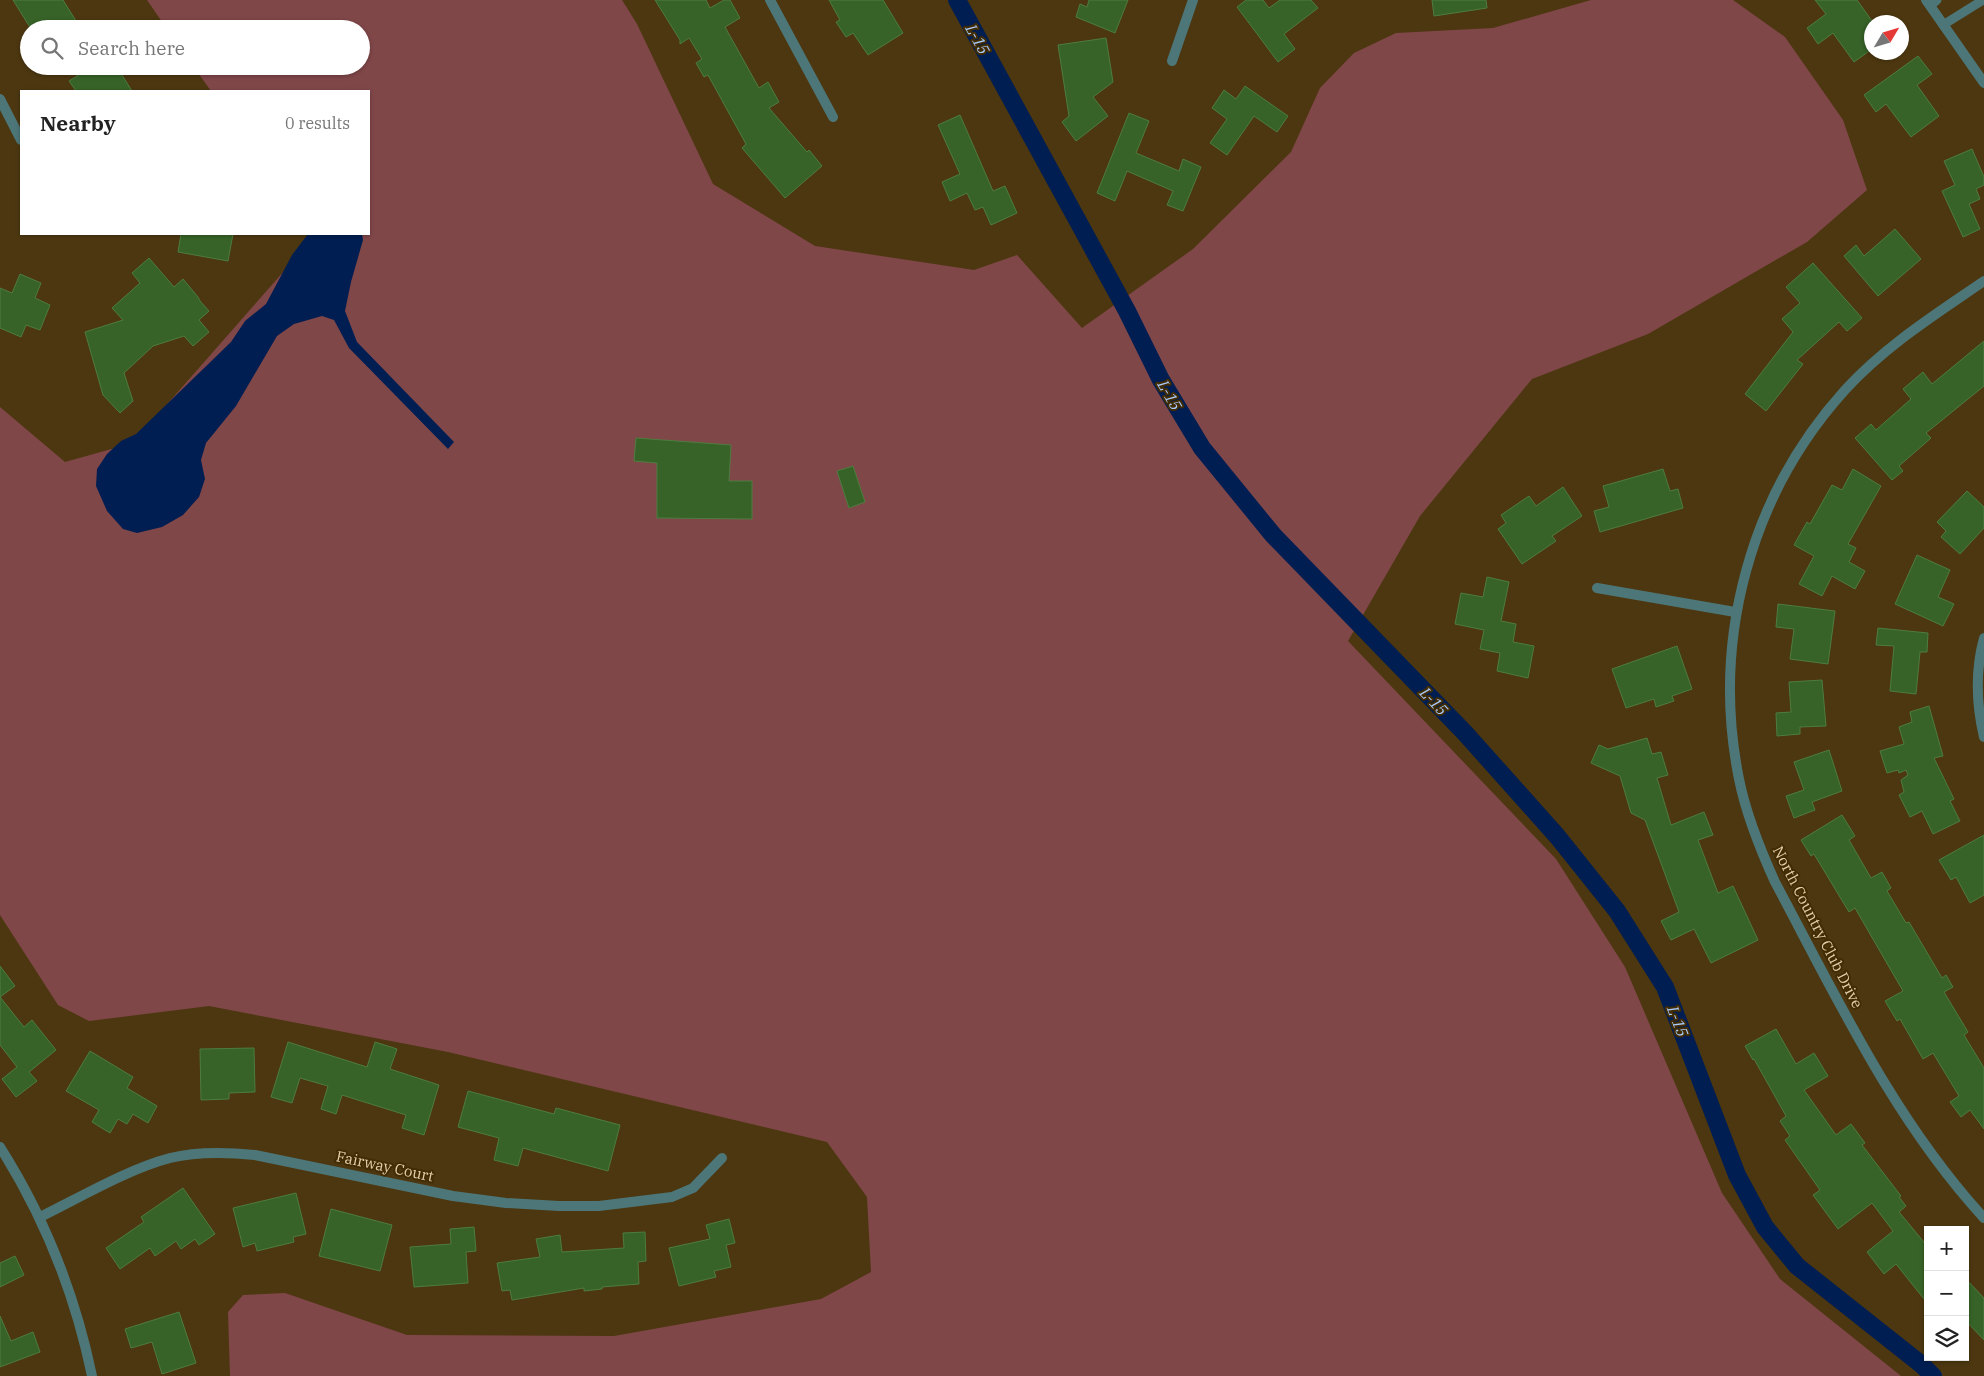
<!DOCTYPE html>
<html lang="en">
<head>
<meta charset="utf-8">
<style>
  :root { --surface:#fff; --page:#f2f2f2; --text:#222; --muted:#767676; --line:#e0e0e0 }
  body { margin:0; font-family:"IBM Plex Serif",serif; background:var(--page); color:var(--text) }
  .controls { position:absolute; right:15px; bottom:15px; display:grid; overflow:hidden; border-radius:0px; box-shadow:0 1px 4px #0004 }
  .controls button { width:45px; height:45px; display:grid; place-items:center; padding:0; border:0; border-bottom:1px solid var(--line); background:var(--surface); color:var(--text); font:25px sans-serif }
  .compass { position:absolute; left:1864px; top:15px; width:45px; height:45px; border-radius:50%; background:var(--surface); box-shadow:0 1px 4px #0004; rotate:52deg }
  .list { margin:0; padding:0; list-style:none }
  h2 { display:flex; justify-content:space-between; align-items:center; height:65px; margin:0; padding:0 20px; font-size:21px }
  h2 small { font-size:16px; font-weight:400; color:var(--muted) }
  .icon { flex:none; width:28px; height:28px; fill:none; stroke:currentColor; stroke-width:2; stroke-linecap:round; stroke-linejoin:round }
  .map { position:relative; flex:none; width:1984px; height:1376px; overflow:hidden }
  .search { position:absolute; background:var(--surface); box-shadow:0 1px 4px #0004; left:20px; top:20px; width:350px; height:55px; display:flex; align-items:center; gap:12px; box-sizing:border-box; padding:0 18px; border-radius:28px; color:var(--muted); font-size:19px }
  .panel { position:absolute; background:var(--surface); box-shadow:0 1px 4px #0004; left:20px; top:90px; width:350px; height:145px; border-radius:0px }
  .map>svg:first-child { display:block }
  .green { fill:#804749 }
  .water { fill:#001e52 }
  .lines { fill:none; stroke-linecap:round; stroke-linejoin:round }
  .canal { stroke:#001e52; stroke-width:18 }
  .building { fill:#376328; stroke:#4e7c3f }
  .service { stroke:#4d7678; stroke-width:9 }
  .minor { stroke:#4d7678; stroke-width:10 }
  .labels { text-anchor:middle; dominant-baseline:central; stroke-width:4; stroke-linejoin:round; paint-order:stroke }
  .street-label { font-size:15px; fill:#e4ceac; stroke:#412c04 }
  .water-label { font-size:16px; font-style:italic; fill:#aaccfe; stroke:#412c04 }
</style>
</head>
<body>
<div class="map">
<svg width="1984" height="1376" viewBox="0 0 1984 1376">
  <rect width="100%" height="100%" fill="#4c3710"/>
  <path class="green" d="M147,0H622L637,24L713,184L815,246L974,270L1017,255L1082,328L1193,249L1291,152L1320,88L1354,53L1396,33L1493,28L1591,0H1733L1785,37L1843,120L1867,190L1807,242L1648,334L1532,379L1420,516L1348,641L1556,859L1625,967L1722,1193L1780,1279L1901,1376H230L228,1312L243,1295L285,1293L407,1335L614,1336L821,1299L871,1272L867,1197L827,1142L448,1052L209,1006L89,1021L58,1005L0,915V407L65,462L133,443L313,238L310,234H369V91H211L193,66H361V29H167Z"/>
  <path class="water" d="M308,234H362L363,240L351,282L345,311L357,342L454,442L448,449L349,348L334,320L322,316L294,324L277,336L236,406L206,443L201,460L205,479L199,497L183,515L162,527L137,533L123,529L107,511L96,486L97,469L107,454L121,441L136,434L231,342L245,321L266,304L292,255Z"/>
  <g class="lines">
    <path class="canal" d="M957,0L1127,311L1161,380L1202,448L1273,535L1465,733L1557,836L1617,911L1665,987L1737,1175L1765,1227L1797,1266L1922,1365L1933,1376"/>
  </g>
  <g class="building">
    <path d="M13,0H63L81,29H31Z"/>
    <path d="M655,0H706L710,8L724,0H730L740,18L725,27L759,88L768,82L779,102L769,108L807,152L809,150L822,166L785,198L742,148L746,144L708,75L704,77L696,63L702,59L689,38L680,44V40Z"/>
    <path d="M829,0H883L903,33L868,55L853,33L846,37L836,22L840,20Z"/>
    <path d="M1089,0H1128L1115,33L1076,17L1080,4L1087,7Z"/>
    <path d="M1246,0H1263L1269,8L1280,0H1311L1318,8L1284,34L1295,49L1278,62L1237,7Z"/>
    <path d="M1432,0H1486L1487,8L1434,16Z"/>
    <path d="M1815,0H1857L1872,21V49L1854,62L1833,33L1818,44L1807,28L1826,14Z"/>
    <path d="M1106,38L1113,82L1093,97L1108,116L1076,141L1062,122L1069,116L1058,45Z"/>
    <path d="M1918,56L1932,74L1917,85L1939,116L1911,137L1886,104L1876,112L1864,95Z"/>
    <path d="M93,66H136L122,75L132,91H76L69,81Z"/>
    <path d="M1245,86L1288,116L1277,132L1254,116L1227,155L1210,143L1227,119L1212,108L1224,90L1236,99Z"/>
    <path d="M1129,113L1149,121L1136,153L1179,171L1183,159L1201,167L1183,211L1167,205L1173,191L1127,171L1115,201L1097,193Z"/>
    <path d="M960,115L993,191L1005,186L1017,213L991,225L983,207L975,210L967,193L950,201L942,182L960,174L938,125Z"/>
    <path d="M1972,149L1984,177V185L1976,189L1980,199L1969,204L1980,229L1963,237L1942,191L1955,185L1944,161Z"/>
    <path d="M1895,229L1921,259L1878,296L1844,256L1856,245L1864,256Z"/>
    <path d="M181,234H233L228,261L178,252Z"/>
    <path d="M149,258L174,287L183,279L198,297L200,301L209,311L199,320L209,332L193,346L184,336L153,346L124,373L133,401L120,413L103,395L85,332L123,320L112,308L140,283L132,273Z"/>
    <path d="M1813,263L1862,318L1847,331L1839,322L1797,360L1803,364L1766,411L1745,394L1793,332L1782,319L1800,303L1786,287Z"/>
    <path d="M20,274L41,283L35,298L50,305L40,330L26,325L21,337L0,328V288L12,293Z"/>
    <path d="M1984,341V386L1926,433L1931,438L1899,466L1903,471L1892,480L1855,438L1871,424L1876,430L1911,399L1903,389L1923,372L1932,384Z"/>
    <path d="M636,438L731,445L729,481H752V519L657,518V463L634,461Z"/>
    <path d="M853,466L865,502L849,508L837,471Z"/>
    <path d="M1663,469L1670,491L1678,489L1683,508L1600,532L1594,511L1609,507L1603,486Z"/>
    <path d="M1853,469L1881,486L1848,544L1856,548L1849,562L1865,571L1855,589L1832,576L1822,596L1799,584L1814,556L1794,545L1807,522L1810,524L1832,485L1842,490Z"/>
    <path d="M1563,487L1582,516L1552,536L1556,541L1522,564L1498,529L1506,523L1501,515L1529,496L1536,506Z"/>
    <path d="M1967,491L1984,507V528L1960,554L1941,537L1946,531L1937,522Z"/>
    <path d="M1917,555L1950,570L1938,597L1954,604L1943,626L1895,604Z"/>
    <path d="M1487,577L1509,582L1501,621L1516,624L1513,642L1534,646L1528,678L1497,671L1500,653L1480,649L1484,630L1455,624L1461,593L1483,597Z"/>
    <path d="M1778,604L1835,611L1828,664L1790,659L1794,629L1776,627Z"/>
    <path d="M1878,628L1928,633L1927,652H1920L1916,694L1890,691L1894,646L1876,645Z"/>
    <path d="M1677,646L1692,689L1672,696L1674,701L1656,707L1654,699L1626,708L1612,669Z"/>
    <path d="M1822,680L1826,726L1800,727V734L1777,736L1776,713L1791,712L1789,682Z"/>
    <path d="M1929,706L1943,756L1934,758L1954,799L1950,801L1960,821L1933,834L1922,811L1910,817L1899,795L1904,792L1901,780L1908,775L1906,770L1899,773L1898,770L1887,773L1880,751L1904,744L1899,727L1912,722L1910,712Z"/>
    <path d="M1647,738L1652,754L1661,752L1668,775L1657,778L1671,825L1704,812L1713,835L1698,840L1718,893L1733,886L1758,940L1711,963L1694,929L1671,940L1661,921L1679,912L1645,820L1631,813L1620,776L1591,763L1599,745L1608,749Z"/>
    <path d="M1829,750L1842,791L1812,802L1815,810L1794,818L1786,796L1804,790L1794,762Z"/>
    <path d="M1842,815L1855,836L1849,840L1871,878L1882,872L1891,888L1887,891L1906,923L1909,922L1942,978L1946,975L1953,987L1944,992L1968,1032L1964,1035L1984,1068V1129L1970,1110L1961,1117L1950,1102L1959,1096L1933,1053L1923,1059L1900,1019L1897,1021L1885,1001L1903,991L1855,908L1849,912L1814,854L1811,856L1801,840Z"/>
    <path d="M1984,835V895L1970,903L1956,877L1951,880L1939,860Z"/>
    <path d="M0,966L15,986L0,997L24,1027L32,1020L56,1050L29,1072L37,1081L16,1097L2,1079L17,1067L0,1045Z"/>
    <path d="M1776,1029L1796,1064L1814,1053L1828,1076L1804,1090L1836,1135L1851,1124L1865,1143L1862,1145L1901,1196L1899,1197L1906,1206L1899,1212L1928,1247V1304L1896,1264L1884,1274L1867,1252L1893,1231L1872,1203L1838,1229L1813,1195L1820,1190L1785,1140L1790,1136L1780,1121L1786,1116L1754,1059L1753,1060L1745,1046Z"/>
    <path d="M288,1042L367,1067L375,1042L397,1049L390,1069L439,1085L424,1135L402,1128L406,1115L342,1095L336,1114L321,1109L328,1086L300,1078L292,1103L271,1097Z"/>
    <path d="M254,1048L255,1092L229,1093V1099L201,1100L200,1049Z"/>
    <path d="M90,1051L133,1077L127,1088L157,1106L148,1123L133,1114L127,1124L118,1119L110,1133L92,1122L99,1110L66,1091Z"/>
    <path d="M468,1091L554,1114L556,1108L620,1125L608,1171L523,1148L518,1166L494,1160L499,1138L458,1127Z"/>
    <path d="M183,1188L215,1234L199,1245L195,1239L181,1249L176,1241L155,1256L150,1248L120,1269L106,1248L144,1222L141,1217Z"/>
    <path d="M296,1193L306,1234L293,1237L294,1242L257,1251L255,1243L243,1247L233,1208Z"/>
    <path d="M331,1209L392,1225L380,1271L319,1256Z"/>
    <path d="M729,1219L735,1243L726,1245L731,1267L714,1271L716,1277L679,1286L669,1248L710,1239L706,1225Z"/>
    <path d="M474,1227L476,1251L466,1252L468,1283L414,1287L410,1247L451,1244L450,1229Z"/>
    <path d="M645,1232L646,1261L638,1262L639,1284L602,1287V1289L584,1291V1288L512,1300L510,1290L502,1291L497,1263L540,1257L536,1239L560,1235L562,1252L624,1248L623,1233Z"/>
    <path d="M15,1256L24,1275L0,1287V1263Z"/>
    <path d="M1965,1278L1984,1298V1340L1965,1320Z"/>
    <path d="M179,1312L196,1363L162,1374L152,1342L131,1348L125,1329Z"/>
    <path d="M0,1316L11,1341L33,1332L40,1352L0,1367Z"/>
  </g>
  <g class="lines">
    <g class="service">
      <path d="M1930,6L1937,0"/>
      <path d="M1943,25L1983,0"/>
    </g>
    <g class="minor">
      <path d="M770,0L833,117"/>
      <path d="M1926,0L1984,83"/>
      <path d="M1172,61L1193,0"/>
      <path d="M0,99L21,140"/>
      <path d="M1984,281C1936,314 1885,346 1845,390C1750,495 1711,640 1739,779C1746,814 1760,849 1775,882C1837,998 1894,1120 1984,1218"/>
      <path d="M1597,588L1735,612"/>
      <path d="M1984,638C1975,671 1976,703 1984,737"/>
      <path d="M0,1147C45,1218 75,1294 92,1376"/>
      <path d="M40,1217C79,1198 128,1169 170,1158C198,1151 226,1152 255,1155L453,1196L506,1203L559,1206H599L672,1197L693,1188L722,1158"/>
    </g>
  </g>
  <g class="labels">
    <g class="street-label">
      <text transform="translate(1818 927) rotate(63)">North Country Club Drive</text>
      <text transform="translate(385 1166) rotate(12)">Fairway Court</text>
    </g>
    <g class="water-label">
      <text transform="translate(978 39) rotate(61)">L-15</text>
      <text transform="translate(1170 395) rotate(60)">L-15</text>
      <text transform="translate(1434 701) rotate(46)">L-15</text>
      <text transform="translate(1678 1021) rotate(69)">L-15</text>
    </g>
  </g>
</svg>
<div class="controls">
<button>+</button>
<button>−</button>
<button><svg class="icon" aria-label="layers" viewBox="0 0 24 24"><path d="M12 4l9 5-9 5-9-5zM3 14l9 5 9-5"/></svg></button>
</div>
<svg class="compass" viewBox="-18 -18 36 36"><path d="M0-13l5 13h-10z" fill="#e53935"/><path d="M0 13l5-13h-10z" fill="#767676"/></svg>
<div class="search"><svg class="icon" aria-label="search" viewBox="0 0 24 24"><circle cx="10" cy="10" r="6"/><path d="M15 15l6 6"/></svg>Search here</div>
<section class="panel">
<h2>Nearby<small>0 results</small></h2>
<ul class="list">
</ul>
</section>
</div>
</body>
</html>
